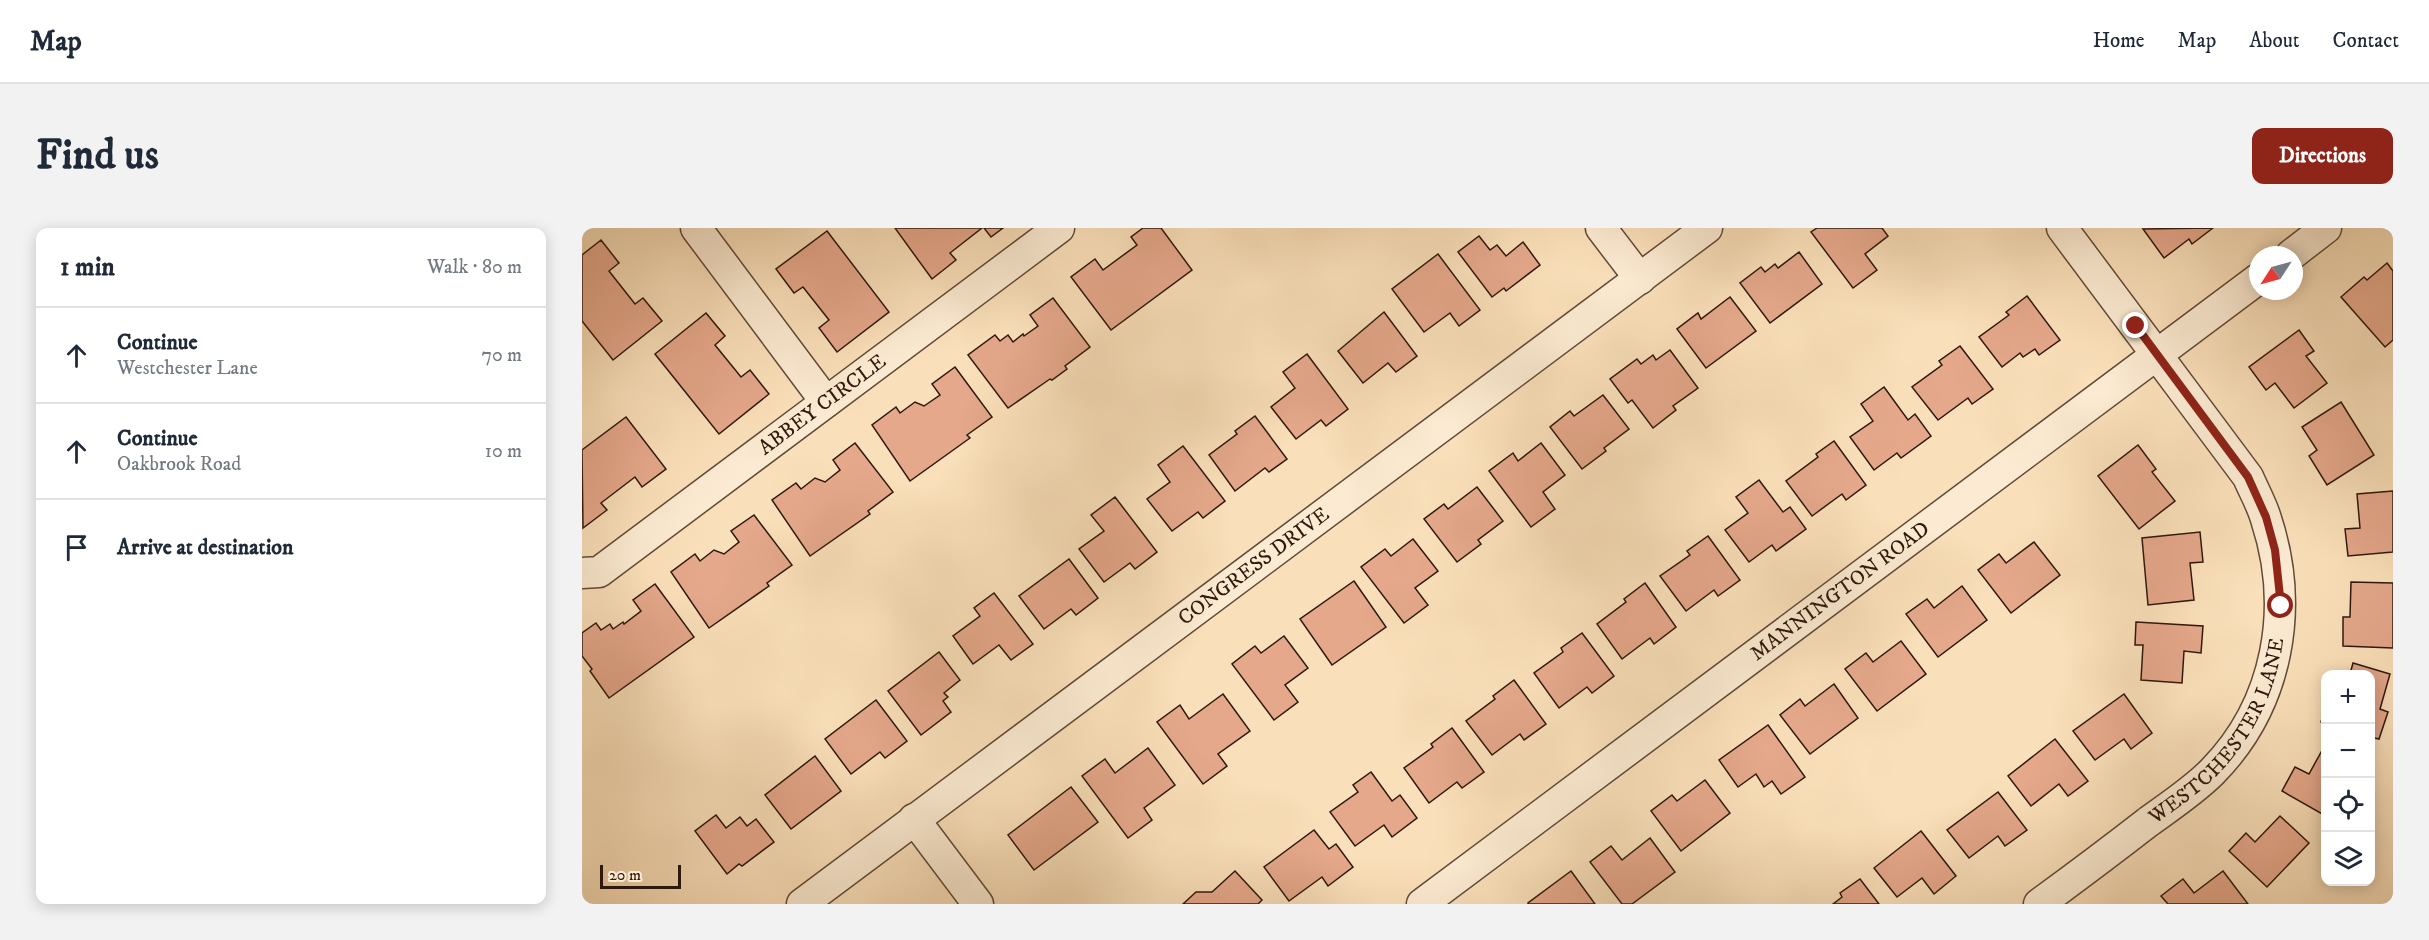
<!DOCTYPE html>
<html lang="en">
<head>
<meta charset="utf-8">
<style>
  :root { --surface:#fff; --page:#f2f2f3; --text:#1f2937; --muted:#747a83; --line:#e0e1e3; --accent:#8f2418 }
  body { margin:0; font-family:"IM FELL DW Pica",serif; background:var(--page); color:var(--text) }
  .controls { position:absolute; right:18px; bottom:18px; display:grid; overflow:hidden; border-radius:12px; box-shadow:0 3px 15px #0003 }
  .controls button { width:54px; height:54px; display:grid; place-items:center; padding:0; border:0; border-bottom:2px solid var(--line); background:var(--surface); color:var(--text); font:30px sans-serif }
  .compass { position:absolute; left:1667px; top:18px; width:54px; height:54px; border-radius:50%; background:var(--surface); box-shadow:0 3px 15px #0003; rotate:234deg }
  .scale { position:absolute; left:18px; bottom:15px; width:81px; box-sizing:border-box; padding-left:6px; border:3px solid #2f180c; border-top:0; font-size:16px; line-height:21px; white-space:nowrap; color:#2f180c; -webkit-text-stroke:4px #fcebd2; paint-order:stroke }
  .stop { position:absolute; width:18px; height:18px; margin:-14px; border:4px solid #8f2418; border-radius:50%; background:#fff }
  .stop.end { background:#8f2418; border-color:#fff; box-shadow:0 2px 6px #0008 }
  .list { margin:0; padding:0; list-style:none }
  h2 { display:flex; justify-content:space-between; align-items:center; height:78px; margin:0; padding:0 24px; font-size:26px }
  h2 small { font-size:20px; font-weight:400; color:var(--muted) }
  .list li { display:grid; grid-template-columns:39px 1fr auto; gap:18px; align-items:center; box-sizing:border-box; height:96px; padding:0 24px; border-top:2px solid var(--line) }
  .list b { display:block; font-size:22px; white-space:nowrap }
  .list p { margin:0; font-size:20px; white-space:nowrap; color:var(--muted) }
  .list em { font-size:20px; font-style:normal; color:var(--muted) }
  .icon { flex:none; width:33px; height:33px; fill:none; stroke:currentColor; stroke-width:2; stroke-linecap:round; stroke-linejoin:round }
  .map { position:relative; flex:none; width:1811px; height:676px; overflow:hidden; border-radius:12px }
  header { display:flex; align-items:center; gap:36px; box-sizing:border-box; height:84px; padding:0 30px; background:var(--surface); border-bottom:2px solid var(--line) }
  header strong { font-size:28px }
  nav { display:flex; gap:33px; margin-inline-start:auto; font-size:21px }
  .intro { display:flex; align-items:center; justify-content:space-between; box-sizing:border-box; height:144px; padding:0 36px }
  h1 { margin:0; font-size:42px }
  .button { padding:15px 27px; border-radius:12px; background:var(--accent); color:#fff; font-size:21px; font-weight:700 }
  main { display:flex; gap:36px; padding:0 36px }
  aside { flex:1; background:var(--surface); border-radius:12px; box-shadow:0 3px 15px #0003 }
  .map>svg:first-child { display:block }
  .building { fill:#e5a88b; stroke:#2f180c; stroke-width:1.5 }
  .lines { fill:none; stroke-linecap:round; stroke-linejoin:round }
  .minor-casing { stroke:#624a38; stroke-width:33 }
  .minor { stroke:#fcebd2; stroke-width:30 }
  .route { stroke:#8f2418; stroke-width:8 }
  .labels { text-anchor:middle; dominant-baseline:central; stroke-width:4.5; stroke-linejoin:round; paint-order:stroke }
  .street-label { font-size:21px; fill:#2f180c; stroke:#fcebd2 }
</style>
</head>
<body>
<header>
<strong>Map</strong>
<nav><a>Home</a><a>Map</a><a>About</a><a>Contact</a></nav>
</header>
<div class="intro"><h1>Find us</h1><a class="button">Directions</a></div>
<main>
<aside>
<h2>1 min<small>Walk · 80 m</small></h2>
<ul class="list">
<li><svg class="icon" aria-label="ahead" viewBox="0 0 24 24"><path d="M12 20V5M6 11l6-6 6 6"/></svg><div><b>Continue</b><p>Westchester Lane</p></div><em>70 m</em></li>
<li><svg class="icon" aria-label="ahead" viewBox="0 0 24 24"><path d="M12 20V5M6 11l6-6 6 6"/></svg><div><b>Continue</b><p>Oakbrook Road</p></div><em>10 m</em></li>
<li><svg class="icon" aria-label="arrive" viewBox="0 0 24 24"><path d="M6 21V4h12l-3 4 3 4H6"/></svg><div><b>Arrive at destination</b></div></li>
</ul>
</aside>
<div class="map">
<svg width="1811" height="676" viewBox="0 0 1811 676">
  <rect width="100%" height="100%" fill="#fae0ba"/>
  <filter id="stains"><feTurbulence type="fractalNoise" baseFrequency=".00333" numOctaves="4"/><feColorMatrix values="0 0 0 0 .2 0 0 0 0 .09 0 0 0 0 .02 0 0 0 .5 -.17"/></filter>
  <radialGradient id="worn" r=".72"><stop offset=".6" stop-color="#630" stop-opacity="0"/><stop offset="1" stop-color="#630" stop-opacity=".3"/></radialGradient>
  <g class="building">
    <path d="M313,0H400L368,25L374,32L350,51Z"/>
    <path d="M402,0H421L409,9Z"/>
    <path d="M561,0H579L610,42L529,102L489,49L513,31L521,42L555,17L549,9Z"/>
    <path d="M1235,0H1300L1306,8L1283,26L1295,42L1271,60L1229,4Z"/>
    <path d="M1631,0L1610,16L1607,11L1582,30L1561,1Z"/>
    <path d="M245,3L307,84L255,124L237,100L247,92L221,59L212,65L194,41Z"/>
    <path d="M897,8L908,22L915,17L924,28L941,14L958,37L924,63L922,60L910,69L876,24Z"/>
    <path d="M19,12L37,35L27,43L53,76L61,70L80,93L31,132L0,93V27Z"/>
    <path d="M1217,24L1240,56L1188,95L1158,55L1179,39L1183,44L1193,36L1196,40Z"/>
    <path d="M856,26L898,82L877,98L868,85L842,104L810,61Z"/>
    <path d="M1805,35L1811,43V112L1803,119L1759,69L1782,49L1785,52Z"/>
    <path d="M1445,68L1478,112L1457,127L1453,121L1441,129L1438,125L1420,139L1397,109L1427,87L1424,84Z"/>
    <path d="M1148,69L1174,103L1124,140L1095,101L1116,85L1119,91Z"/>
    <path d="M471,70L508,119L483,138L485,141L470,152L468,151L426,180L386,127L413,107L418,113L426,107L431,114L441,106L442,108L456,98L448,87Z"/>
    <path d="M802,84L835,128L814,144L806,135L781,155L756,123Z"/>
    <path d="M124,85L143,108L133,117L159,149L168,142L187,166L137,206L73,126Z"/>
    <path d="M1717,102L1732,123L1724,128L1745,155L1712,180L1693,155L1684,162L1667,139Z"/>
    <path d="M1378,118L1411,161L1390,176L1386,170L1356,192L1330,159L1360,137L1357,133Z"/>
    <path d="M1088,122L1116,160L1091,178L1094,182L1071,200L1050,172L1046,175L1028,151L1055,131L1059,136L1071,127L1074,132Z"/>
    <path d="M725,126L766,181L744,198L739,192L714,211L689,179L713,160L701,144Z"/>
    <path d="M373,139L410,189L385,207L388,210L328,253L290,197L314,179L318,185L333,174L342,178L358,167L350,156Z"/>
    <path d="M1302,159L1326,192L1333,186L1349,208L1319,230L1315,225L1292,242L1268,209L1291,193L1279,176Z"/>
    <path d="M1021,167L1047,201L1022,220L1024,223L1000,241L968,199L988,183L992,188Z"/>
    <path d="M1759,174L1792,227L1745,257L1727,228L1735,222L1720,199Z"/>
    <path d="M673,188L705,231L687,244L683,240L653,263L627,227L655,206L653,203Z"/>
    <path d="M44,189L84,241L60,259L53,249L19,275L25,282L1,300L0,222Z"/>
    <path d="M1252,213L1284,257L1264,272L1260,266L1230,288L1204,253L1236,229L1234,226Z"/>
    <path d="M273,215L311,264L286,283L288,286L228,328L190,272L214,255L219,261L233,250L243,254L258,242L251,232Z"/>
    <path d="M959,215L983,247L961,264L973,281L949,299L907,243L931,225L936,233Z"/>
    <path d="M1556,217L1574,241L1570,244L1593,273L1557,301L1516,248Z"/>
    <path d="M601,218L643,273L621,290L616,284L590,303L565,271L588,254L576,237Z"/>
    <path d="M1177,252L1201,284L1208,279L1224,301L1194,323L1190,317L1167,334L1143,302L1166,285L1154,269Z"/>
    <path d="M895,259L921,293L896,312L899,316L875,334L842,291L862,276L866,281Z"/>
    <path d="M1811,263V324L1766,328L1763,301L1778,300L1775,266Z"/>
    <path d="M533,269L575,324L553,341L548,335L522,354L497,321L522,303L509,287Z"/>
    <path d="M172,287L210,337L185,355L187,358L127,400L89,344L113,326L118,333L132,322L142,326L157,314L149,303Z"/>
    <path d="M1618,304L1621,334L1608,335L1612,372L1566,377L1560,310Z"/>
    <path d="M1126,308L1158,352L1136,368L1132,362L1104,383L1078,348L1108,327L1105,323Z"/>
    <path d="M831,311L856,343L833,360L846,377L822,395L779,339L803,321L809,328Z"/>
    <path d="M1452,314L1478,347L1429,385L1396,342L1417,326L1424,335Z"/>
    <path d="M487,331L516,370L494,387L489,381L462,401L437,368Z"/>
    <path d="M772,353L804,399L750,437L718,391Z"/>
    <path d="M1769,354L1811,355V420L1761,418V389H1768Z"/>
    <path d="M1063,355L1094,399L1072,416L1068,410L1040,431L1015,396L1044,374L1042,371Z"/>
    <path d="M73,356L112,409L27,470L8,443L10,441L0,428V405L14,395L19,402L28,396L31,401L41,394L42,396L59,383L51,372Z"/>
    <path d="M1380,358L1405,392L1356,429L1324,386L1345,371L1352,380Z"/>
    <path d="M412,365L451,416L429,432L417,417L391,436L371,408L398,388L392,380Z"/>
    <path d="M1554,394L1621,398L1619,425L1602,423L1600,455L1559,452L1561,417H1553Z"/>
    <path d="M1000,405L1032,448L1010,465L1005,459L977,480L952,445L981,424L979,420Z"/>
    <path d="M702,408L726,440L703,457L716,474L692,492L650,436L673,418L679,425Z"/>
    <path d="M1319,413L1344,446L1295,483L1263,441L1284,425L1291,434Z"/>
    <path d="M357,424L378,452L362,465L366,469L361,473L369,484L339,507L306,463Z"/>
    <path d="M1771,435L1808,446L1798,481L1806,484L1797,511L1788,509V446H1768Z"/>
    <path d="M932,452L964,496L942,512L938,506L910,527L884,493L913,471L911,468Z"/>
    <path d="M1252,456L1276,490L1228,526L1198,487L1218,471L1223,478Z"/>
    <path d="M641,466L668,503L636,526L645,538L621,556L575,494L598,477L607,491Z"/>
    <path d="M1542,466L1570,505L1549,521L1542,511L1513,532L1491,503Z"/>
    <path d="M294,472L325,513L303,530L298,524L269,546L243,511Z"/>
    <path d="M1744,477V496L1739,494Z"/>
    <path d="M1186,497L1223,549L1199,566L1190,553L1182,559L1174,546L1156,559L1137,532Z"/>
    <path d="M870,500L902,544L880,560L875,554L847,575L822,540L851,519L849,516Z"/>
    <path d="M1473,511L1506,553L1486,568L1477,556L1449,578L1426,548Z"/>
    <path d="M1743,517L1744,584L1742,587L1700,563L1713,539L1727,546Z"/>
    <path d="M566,520L593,557L562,580L570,592L546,610L500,548L523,531L533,545Z"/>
    <path d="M233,528L259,563L209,601L183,567Z"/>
    <path d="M789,544L810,573L818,567L835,590L810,609L802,597L773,618L748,584L776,564L771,557Z"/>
    <path d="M1123,552L1148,585L1099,623L1069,583L1090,567L1095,573Z"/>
    <path d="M489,559L516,594L452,642L426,607Z"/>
    <path d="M1416,564L1445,602L1423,618L1416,608L1387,630L1365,602Z"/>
    <path d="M134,587L144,600L158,589L165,598L174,591L192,614L160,638L157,636L145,646L113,603Z"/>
    <path d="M1698,588L1727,615L1685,659L1647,623L1664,605L1673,614Z"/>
    <path d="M732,602L747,621L754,616L771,639L746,658L740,649L707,673L682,639Z"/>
    <path d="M1339,603L1374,648L1352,666L1340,650L1315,669L1292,640Z"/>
    <path d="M1068,610L1093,644L1050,676H1040L1008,634L1029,618L1040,632Z"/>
    <path d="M653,643L680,672L676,676H601L614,664H630Z"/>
    <path d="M989,643L1013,676H946V675Z"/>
    <path d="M1641,643L1666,676H1586L1579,668L1601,651L1612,665Z"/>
    <path d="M1278,651L1297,676H1251L1260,669L1258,665Z"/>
  </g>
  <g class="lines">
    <defs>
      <g id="minor">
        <path d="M114,0L244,174"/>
        <path d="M1019,0L1058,51"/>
        <path d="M1709,27L1744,0"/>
        <path id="s1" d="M0,345L17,344L477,0"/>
        <path d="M332,591L396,676"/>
        <path id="s2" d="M220,676L1125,0"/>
        <path id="s3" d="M840,676L1676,51"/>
        <path id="s4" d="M1457,676C1494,649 1530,622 1566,594C1588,578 1611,563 1630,544C1697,476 1713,379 1684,291C1680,277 1672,263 1666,249L1480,0"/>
      </g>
    </defs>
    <use href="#minor" class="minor-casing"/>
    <use href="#minor" class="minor"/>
  </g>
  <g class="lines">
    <path class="route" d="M1554,98L1666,249L1684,289L1693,322L1699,378"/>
  </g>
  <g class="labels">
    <g class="street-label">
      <text stroke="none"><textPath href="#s1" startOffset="296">ABBEY CIRCLE</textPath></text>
      <text stroke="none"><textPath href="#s2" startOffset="564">CONGRESS DRIVE</textPath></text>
      <text stroke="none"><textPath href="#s3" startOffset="522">MANNINGTON ROAD</textPath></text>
      <text stroke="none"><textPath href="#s4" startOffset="255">WESTCHESTER LANE</textPath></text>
    </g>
  </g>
  <rect width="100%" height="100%" filter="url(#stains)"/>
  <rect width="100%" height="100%" fill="url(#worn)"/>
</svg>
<div class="controls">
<button>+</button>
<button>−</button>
<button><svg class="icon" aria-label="locate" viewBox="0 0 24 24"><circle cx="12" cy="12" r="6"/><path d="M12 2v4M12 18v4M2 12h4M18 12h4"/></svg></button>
<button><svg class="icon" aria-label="layers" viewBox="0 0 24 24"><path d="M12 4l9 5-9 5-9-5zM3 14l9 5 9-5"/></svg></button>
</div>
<svg class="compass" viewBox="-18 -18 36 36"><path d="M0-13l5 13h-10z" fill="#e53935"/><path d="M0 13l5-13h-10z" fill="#747a83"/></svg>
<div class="scale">20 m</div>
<div class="stop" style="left:1699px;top:378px"></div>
<div class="stop end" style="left:1554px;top:98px"></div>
</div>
</main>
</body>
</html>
